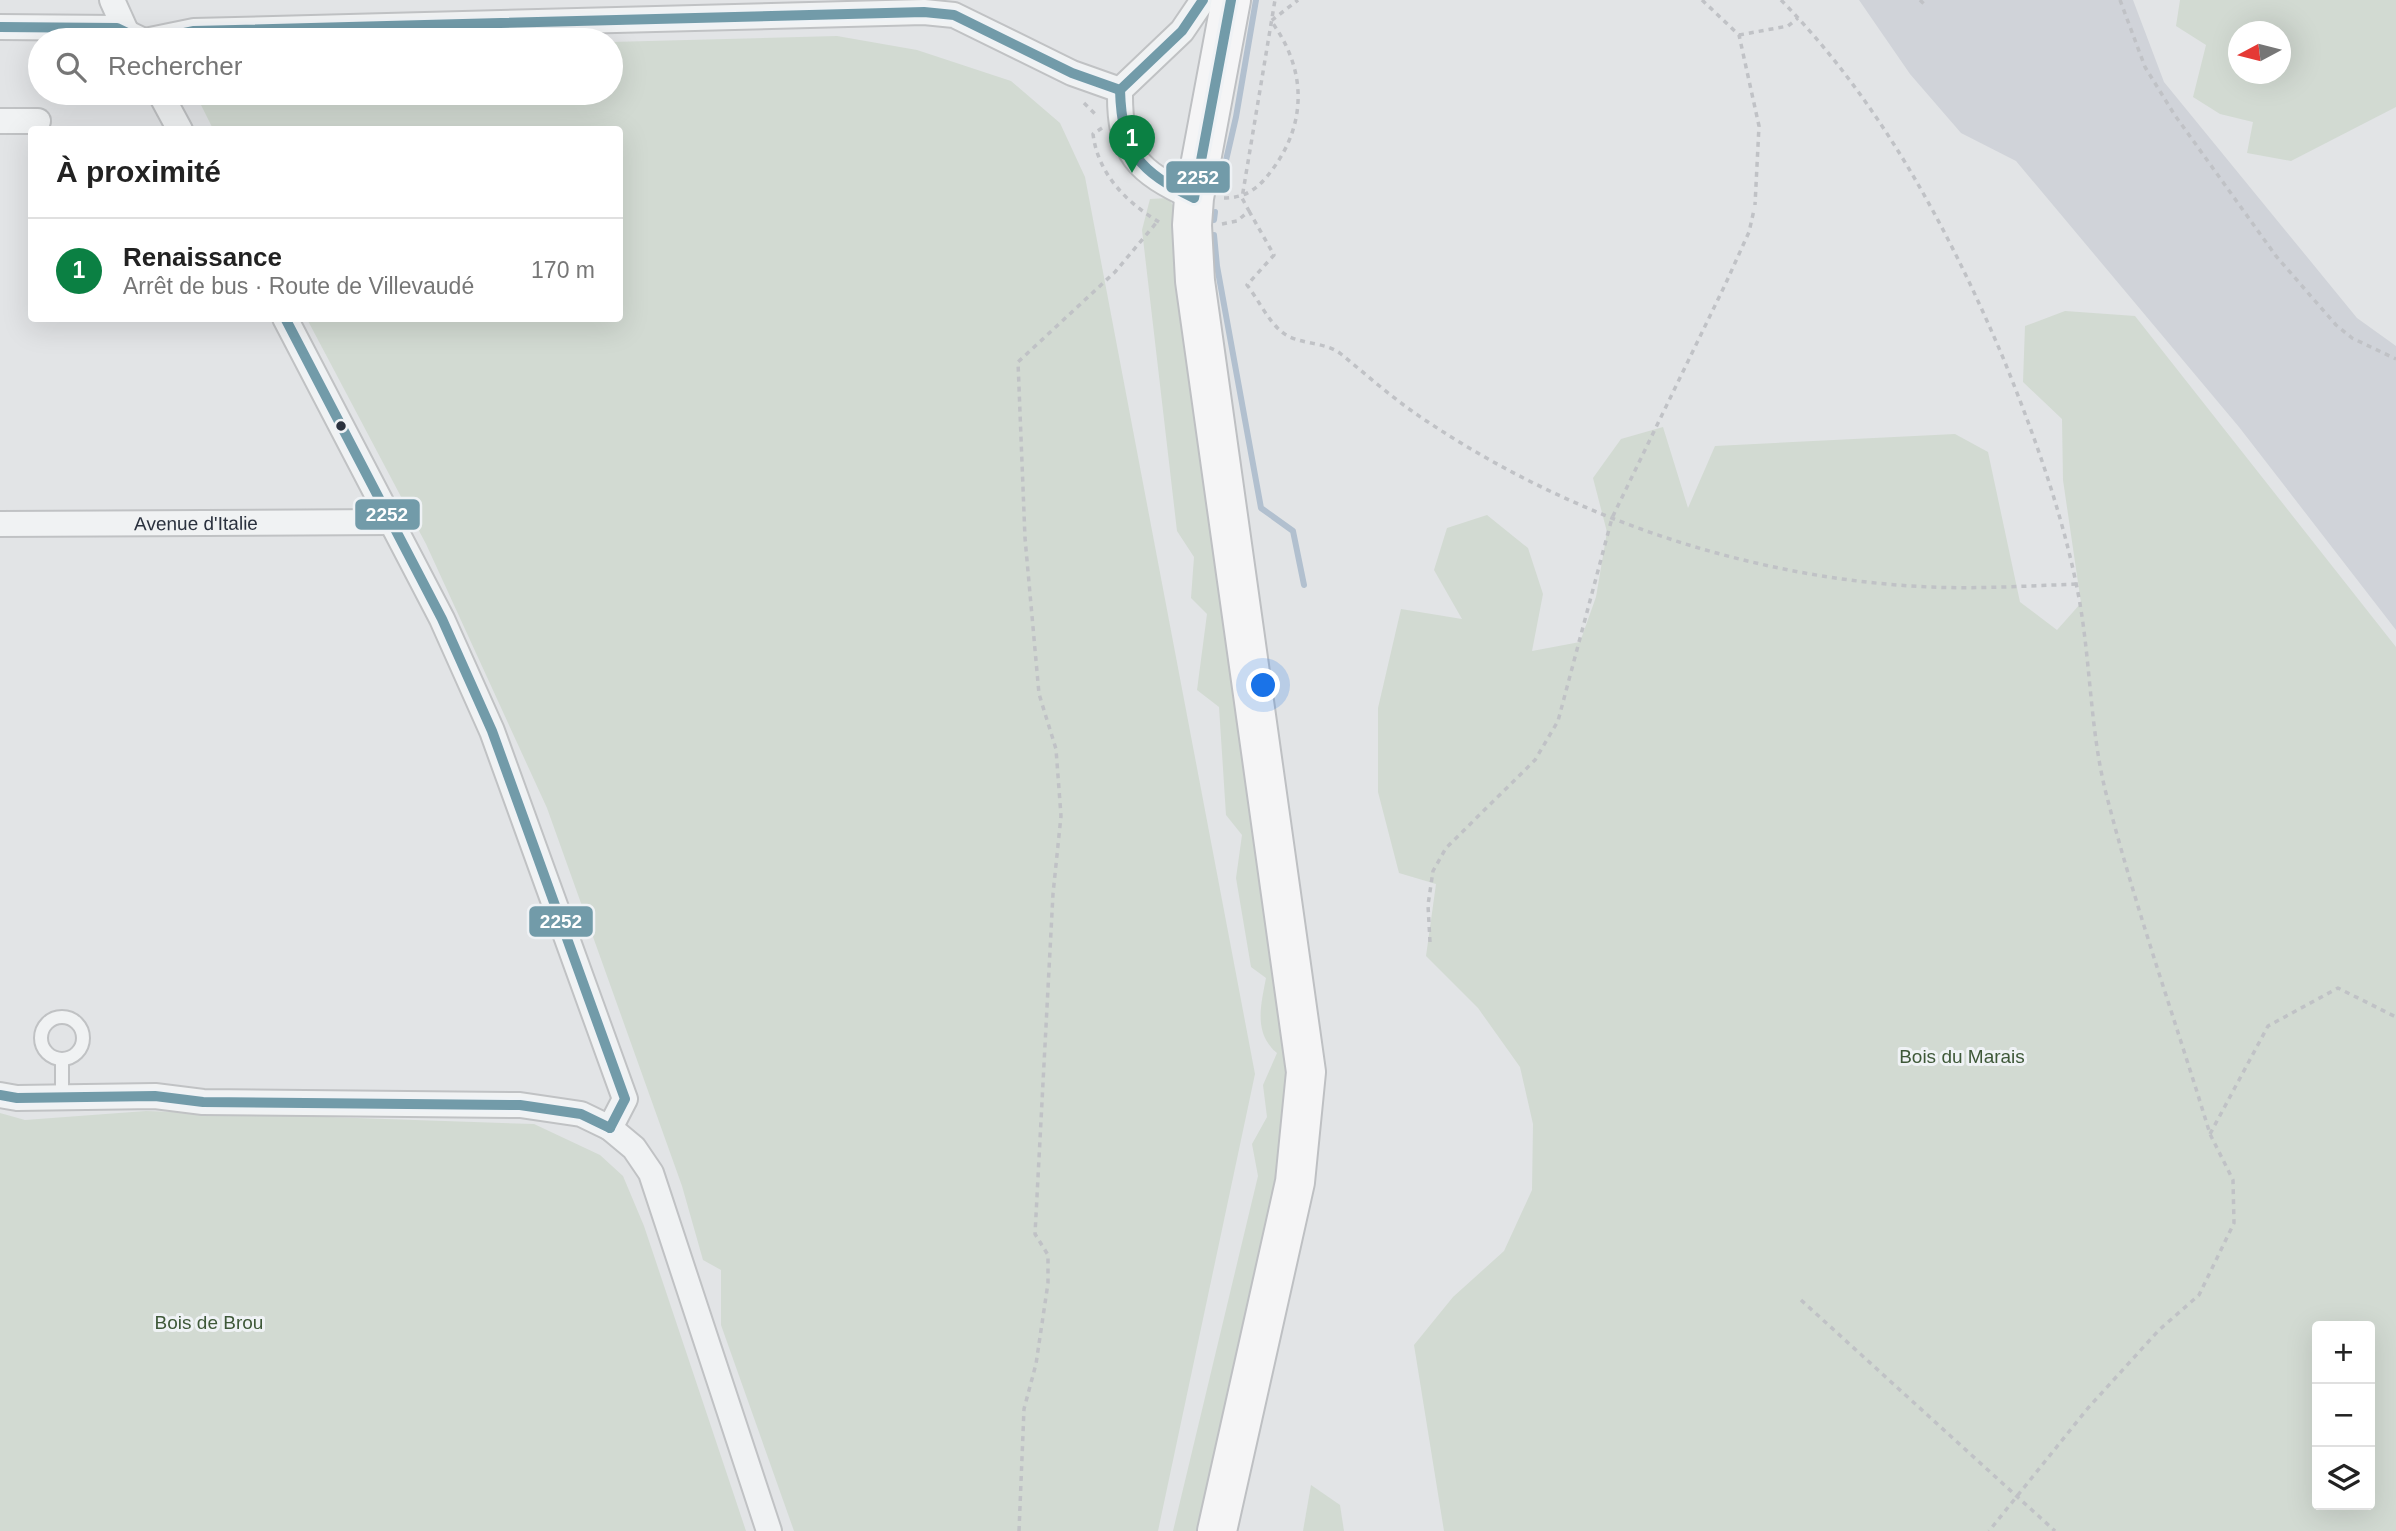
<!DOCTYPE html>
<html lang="fr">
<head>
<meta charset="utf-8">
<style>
  :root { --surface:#fff; --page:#f6f6f6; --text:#222; --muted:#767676; --line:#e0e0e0; --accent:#0b8043 }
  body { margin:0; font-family:Arial,sans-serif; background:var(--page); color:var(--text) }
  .controls { position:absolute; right:21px; bottom:21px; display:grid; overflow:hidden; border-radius:7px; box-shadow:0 7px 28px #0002 }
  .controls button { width:63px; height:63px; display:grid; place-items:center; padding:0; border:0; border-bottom:2px solid var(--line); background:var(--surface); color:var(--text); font:35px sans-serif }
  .compass { position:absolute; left:2228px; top:21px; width:63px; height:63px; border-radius:50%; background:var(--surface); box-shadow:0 7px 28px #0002; rotate:263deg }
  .you { position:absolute; left:1264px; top:686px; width:24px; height:24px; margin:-18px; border:5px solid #fff; border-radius:50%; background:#1a73e8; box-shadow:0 0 0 10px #1a73e833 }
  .badge { display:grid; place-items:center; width:46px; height:46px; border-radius:50%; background:var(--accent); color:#fff; font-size:23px; font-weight:700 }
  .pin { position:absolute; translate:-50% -58px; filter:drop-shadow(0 2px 4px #0008) }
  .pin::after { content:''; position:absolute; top:37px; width:24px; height:21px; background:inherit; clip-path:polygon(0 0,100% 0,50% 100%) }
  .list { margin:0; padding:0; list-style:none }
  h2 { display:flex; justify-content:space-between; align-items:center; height:91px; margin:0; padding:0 28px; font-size:30px }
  h2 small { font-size:23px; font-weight:400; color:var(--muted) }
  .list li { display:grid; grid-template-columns:46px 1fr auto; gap:21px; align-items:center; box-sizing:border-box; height:105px; padding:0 28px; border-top:2px solid var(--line) }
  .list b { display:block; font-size:26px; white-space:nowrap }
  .list p { margin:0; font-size:23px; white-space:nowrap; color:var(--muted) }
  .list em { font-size:23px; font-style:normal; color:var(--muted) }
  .icon { flex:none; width:38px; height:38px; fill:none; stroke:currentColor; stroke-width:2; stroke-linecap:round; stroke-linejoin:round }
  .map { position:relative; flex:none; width:2396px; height:1531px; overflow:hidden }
  .search { position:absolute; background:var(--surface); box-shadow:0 7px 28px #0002; left:28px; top:28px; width:595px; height:77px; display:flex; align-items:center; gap:18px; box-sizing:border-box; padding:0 24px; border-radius:38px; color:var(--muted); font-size:26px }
  .panel { position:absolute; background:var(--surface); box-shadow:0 7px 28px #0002; left:28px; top:126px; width:595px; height:196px; border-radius:7px }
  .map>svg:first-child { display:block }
  .built { fill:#d0d3d9 }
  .green { fill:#d2dad2; fill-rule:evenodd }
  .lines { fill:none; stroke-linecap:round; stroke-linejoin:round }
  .stream { stroke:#b2c0cf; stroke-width:6 }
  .service-casing { stroke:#c0c2c4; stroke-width:16 }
  .minor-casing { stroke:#c0c2c4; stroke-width:28 }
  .primary-casing { stroke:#bec0c3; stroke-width:42 }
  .path { stroke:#c0c2c6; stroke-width:3.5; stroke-dasharray:5 5; stroke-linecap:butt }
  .service { stroke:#f0f2f3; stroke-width:12 }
  .minor { stroke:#f0f2f3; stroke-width:24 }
  .primary { stroke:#f5f5f6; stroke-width:38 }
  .bus-1-casing { stroke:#eff2f5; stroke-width:16 }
  .bus-1 { stroke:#729ba9; stroke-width:10 }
  .bus-dot { fill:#2a313e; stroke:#eff2f5; stroke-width:2.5 }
  .labels { text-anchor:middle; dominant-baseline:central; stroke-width:6; stroke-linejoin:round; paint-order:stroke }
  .street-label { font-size:19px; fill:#2a313e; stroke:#eff2f5 }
  .park-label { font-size:19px; fill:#3e5838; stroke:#eff2f5 }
  .line-badge { stroke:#eff2f5; stroke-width:2.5 }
  .badge-label { font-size:19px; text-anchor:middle; font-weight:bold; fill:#fff }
</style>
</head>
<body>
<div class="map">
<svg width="2396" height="1531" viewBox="0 0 2396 1531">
  <rect width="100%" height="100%" fill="#e2e4e6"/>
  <path class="built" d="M1859,0H2133L2164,82L2357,318L2396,346V630L2239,427L2016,161L1961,133L1910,74Z"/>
  <g class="green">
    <path d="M2180,0H2396V107L2291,161L2247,153L2253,122L2220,114L2193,97L2206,45L2176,26ZM2238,32H2280V74H2238Z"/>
    <path d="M837,36L917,50L1011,81L1060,123L1085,177L1255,1074L1158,1531H794L721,1325V1270L703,1260L682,1186L547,808L426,544L307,319L620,318V130L213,129L195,93H611V42Z"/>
    <path d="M1168,198L1181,217L1290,1029L1287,1136L1205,1531H1173L1258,1176L1252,1144L1267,1117L1263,1085L1277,1053C1253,1033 1261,1005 1266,978L1251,967L1236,878L1242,835L1226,815L1219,707L1197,690L1207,614L1191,598L1194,557L1177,531L1142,230L1150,199Z"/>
    <path d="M2065,311L2135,316L2396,647V1531H1444L1414,1345L1453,1297L1504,1251L1532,1190L1533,1124L1520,1067L1478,1008L1426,956L1436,884L1399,873L1378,792V708L1401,609L1462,619L1434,570L1447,528L1487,515L1528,548L1543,594L1532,651L1580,642L1596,597L1607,532L1593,478L1621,439L1663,427L1688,508L1715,446L1955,434L1988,452L2020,602L2057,630L2081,603L2063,480L2062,419L2023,382L2025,326ZM2317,1326H2370V1505H2317Z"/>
    <path d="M146,1111L534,1124L600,1155L623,1176L644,1226L746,1531H0V1113L25,1120Z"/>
    <path d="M1311,1485L1340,1505L1344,1531H1303Z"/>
  </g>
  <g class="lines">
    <g class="stream">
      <path d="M1221,182L1236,117L1256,0"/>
      <path d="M1214,220L1215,212"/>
      <path d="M1214,235L1217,266L1261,508L1293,531L1304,585"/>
    </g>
    <defs>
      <g id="service">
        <circle cx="62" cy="1038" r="21"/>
        <path d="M62,1096V1059"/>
      </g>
      <g id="minor">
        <path d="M112,0L130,40"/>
        <path d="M0,27L117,28L142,40"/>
        <path d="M150,40L194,31L924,12L954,15L1072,73L1120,90"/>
        <path d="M160,93L180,130"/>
        <path d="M0,121H38"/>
        <path d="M1194,198C1137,171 1119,155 1120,90L1182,31L1203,0"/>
        <path d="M285,318L442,619L492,731L625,1099L610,1128"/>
        <path id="s1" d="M0,524L392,522"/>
        <path d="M0,1095L17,1098L155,1096L203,1102L520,1105L581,1114L610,1128L634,1148L651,1173L769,1531"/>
      </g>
      <path id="primary" d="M1217,1531L1295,1182L1306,1072L1195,281L1192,225L1194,198L1231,0"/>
    </defs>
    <use href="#service" class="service-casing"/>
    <use href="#minor" class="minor-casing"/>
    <use href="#primary" class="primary-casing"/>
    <g class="path">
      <path d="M1702,0L1739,35L1759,126L1755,205"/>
      <path d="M1781,0C1881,102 1949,230 2004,360C2033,432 2060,506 2076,583C2091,652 2089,730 2107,797C2136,910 2176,1022 2210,1134L2233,1180L2234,1223L2199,1295L2159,1330L2088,1408L1989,1531"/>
      <path d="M1920,0L1924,4"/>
      <path d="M2120,0L2145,67L2174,114L2276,256L2336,325L2352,338L2396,359"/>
      <path d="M1739,35L1788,26L1798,18"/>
      <path d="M1084,103L1098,117"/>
      <path d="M1102,128L1093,134C1098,174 1126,202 1159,222"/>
      <path d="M1224,198C1246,198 1259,188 1272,170C1308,122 1306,68 1271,21L1298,0"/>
      <path d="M1249,211L1274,255L1247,285C1258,299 1268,321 1282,332C1297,345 1325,341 1341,354C1369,377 1397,402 1428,422C1575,520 1753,579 1929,587C1978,589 2028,586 2077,584"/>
      <path d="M1222,224L1237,221L1249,211L1242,198L1275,0"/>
      <path d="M1430,942L1428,905L1433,871L1446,848L1535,760L1558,721L1612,518L1725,285L1749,232L1754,210"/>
      <path d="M2210,1134L2268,1026L2338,988L2396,1017"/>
      <path d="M1801,1300L2055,1531"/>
      <path d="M1019,1531L1024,1409L1036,1364L1048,1283V1255L1035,1234L1053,894L1061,816L1056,749L1039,694L1025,538L1018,362L1115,272L1157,222"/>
    </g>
    <use href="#service" class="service"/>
    <use href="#minor" class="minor"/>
    <use href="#primary" class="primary"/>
    <defs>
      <g id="bus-1">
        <path d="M1203,0L1182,31L1120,90C1122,153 1139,171 1194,198L1231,0"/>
        <path d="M0,27L117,28L142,40"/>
        <path d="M150,40L194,31L924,12L954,15L1072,73L1120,90"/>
        <path d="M285,318L442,619L492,731L625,1099L610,1128"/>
        <path d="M0,1095L17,1098L155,1096L203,1102L520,1105L581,1114L610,1128"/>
      </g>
    </defs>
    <use href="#bus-1" class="bus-1-casing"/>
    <use href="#bus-1" class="bus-1"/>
  </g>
  <circle class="bus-dot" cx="341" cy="426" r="6"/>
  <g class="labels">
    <g class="street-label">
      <text stroke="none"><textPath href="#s1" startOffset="196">Avenue d'Italie</textPath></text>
    </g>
    <g class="park-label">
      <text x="1962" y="1056">Bois du Marais</text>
      <text x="209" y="1322">Bois de Brou</text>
    </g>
  </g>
  <g class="line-badge">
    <rect x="1165" y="160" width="66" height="34" rx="7" fill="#729ba9"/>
    <rect x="354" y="498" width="67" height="33" rx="7" fill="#729ba9"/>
    <rect x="528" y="905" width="66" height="33" rx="7" fill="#729ba9"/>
  </g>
  <g class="badge-label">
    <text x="1198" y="184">2252</text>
    <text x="387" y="521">2252</text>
    <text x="561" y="928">2252</text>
  </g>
</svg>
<div class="controls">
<button>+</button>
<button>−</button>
<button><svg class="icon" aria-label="layers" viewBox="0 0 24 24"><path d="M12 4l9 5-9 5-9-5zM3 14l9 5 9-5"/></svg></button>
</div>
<svg class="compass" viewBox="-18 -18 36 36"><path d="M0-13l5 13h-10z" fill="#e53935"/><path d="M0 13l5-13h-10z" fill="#767676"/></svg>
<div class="you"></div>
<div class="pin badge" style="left:1132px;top:173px">1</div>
<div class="search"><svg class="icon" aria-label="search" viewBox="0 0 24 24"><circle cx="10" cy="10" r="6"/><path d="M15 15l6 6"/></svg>Rechercher</div>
<section class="panel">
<h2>À proximité<small></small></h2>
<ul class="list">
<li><span class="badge">1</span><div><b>Renaissance</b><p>Arrêt de bus · Route de Villevaudé</p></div><em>170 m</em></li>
</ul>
</section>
</div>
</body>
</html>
